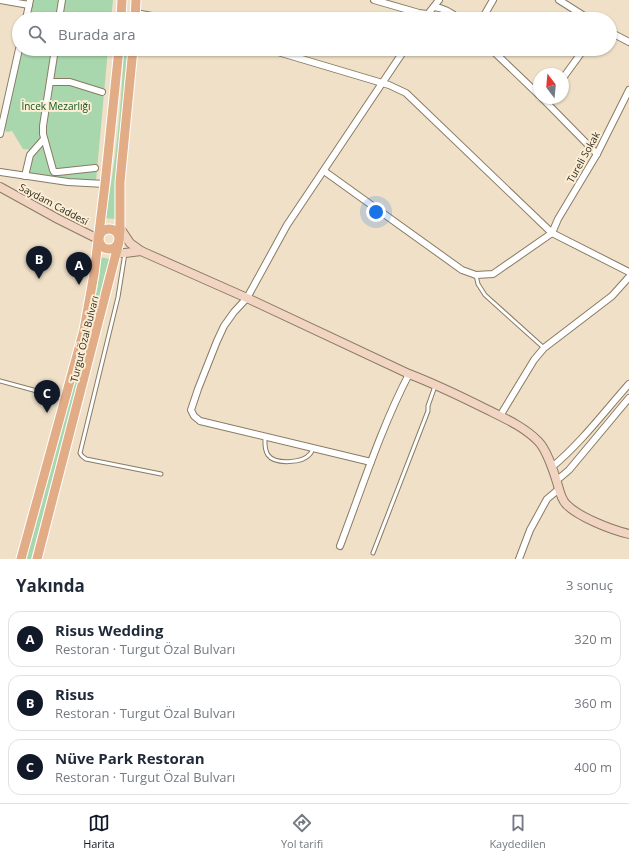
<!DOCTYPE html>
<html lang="tr">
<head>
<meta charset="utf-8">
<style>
  :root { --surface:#fff; --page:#f6f6f7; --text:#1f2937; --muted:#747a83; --line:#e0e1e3; --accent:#111827 }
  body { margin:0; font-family:"Open Sans",sans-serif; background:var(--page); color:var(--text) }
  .compass { position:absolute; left:533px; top:68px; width:36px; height:36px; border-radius:50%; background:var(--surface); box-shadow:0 1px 3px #0004; rotate:344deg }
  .you { position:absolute; left:376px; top:212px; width:14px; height:14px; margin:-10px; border:3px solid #fff; border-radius:50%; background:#1a73e8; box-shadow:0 0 0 6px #1a73e833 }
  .badge { display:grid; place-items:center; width:26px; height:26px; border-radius:50%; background:var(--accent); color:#fff; font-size:13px; font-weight:700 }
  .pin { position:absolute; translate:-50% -33px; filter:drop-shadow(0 1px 2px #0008) }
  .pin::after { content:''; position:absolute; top:21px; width:14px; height:12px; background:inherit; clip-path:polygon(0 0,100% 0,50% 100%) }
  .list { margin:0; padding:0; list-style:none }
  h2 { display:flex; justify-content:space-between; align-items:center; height:52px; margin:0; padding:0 16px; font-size:17px }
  h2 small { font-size:13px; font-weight:400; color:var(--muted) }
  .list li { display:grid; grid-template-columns:26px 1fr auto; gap:12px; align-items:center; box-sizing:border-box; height:56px; margin:0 8px 8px; padding:0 8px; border:1px solid var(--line); border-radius:12px }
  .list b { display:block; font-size:15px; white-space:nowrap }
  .list p { margin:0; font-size:13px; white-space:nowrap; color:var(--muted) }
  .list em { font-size:13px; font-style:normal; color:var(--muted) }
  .icon { flex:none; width:22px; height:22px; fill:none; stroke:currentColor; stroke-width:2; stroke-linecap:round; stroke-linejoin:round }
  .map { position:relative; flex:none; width:629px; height:559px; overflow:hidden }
  .search { position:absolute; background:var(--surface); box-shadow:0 1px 3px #0004; left:12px; right:12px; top:12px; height:44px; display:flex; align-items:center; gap:10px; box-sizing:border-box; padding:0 14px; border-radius:22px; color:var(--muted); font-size:15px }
  .sheet { height:244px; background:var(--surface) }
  nav { display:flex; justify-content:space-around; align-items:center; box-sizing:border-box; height:56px; border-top:1px solid var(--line); background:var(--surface); font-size:11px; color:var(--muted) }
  nav a { display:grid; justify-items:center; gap:2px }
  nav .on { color:var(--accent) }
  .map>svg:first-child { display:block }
  .green { fill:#a8d6ad }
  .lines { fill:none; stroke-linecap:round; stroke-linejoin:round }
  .lane-casing { stroke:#897b64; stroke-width:5 }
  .street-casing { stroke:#897b64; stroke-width:8 }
  .secondary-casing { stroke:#897b64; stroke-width:10 }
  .primary-casing { stroke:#fff; stroke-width:11 }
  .lane { stroke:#fff; stroke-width:3 }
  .street { stroke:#fff; stroke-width:6 }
  .secondary { stroke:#f1d5c2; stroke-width:8 }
  .primary { stroke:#e2ac86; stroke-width:9 }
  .labels { text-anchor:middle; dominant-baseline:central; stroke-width:4; stroke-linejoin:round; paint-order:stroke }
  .park-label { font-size:10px; fill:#0b5621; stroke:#fceed4 }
  .street-label { font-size:10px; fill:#2e291f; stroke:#fceed4 }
</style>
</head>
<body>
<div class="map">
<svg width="629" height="559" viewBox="0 0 629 559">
  <rect width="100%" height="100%" fill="#efe0c7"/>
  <g class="green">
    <path d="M33,0H113L111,19H29Z"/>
    <path d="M22,49H108L96,181L58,178L29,174L35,150L23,149L12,131L7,132L3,128Z"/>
    <path d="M124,49H128C125,106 114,162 115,219L104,218C117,163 121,105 124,49Z"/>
    <path d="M99,257L110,259L104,277L93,326L31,559H26L90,323L98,284Z"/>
  </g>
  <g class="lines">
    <defs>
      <g id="lane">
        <path d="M125,253L118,297L80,453L82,456L86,459L161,474"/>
        <path d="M476,275L478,284L485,295L544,348"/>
        <path d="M0,381L37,391L63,399"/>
        <path d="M265,437C265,443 264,449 268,455C275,465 303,463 310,454C312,452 312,450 313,448"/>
        <path d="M373,553L428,411V406L435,386"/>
      </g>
      <g id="street">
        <path d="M0,0L29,5"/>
        <path d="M374,0L419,13L427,14"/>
        <path d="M559,0L589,19"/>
        <path d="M434,7C444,8 451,12 459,19"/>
        <path d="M136,13L167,19"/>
        <path d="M26,19L30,0"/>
        <path d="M59,19L62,0"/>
        <path d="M424,19L439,0"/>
        <path d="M482,19L493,0"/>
        <path d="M610,32L629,42"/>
        <path d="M55,49L43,126V134L53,170L54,172H58L95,168"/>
        <path d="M268,49L389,85L406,93L552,233L629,272"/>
        <path d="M491,49L539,95"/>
        <path d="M563,78L584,49"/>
        <path d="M50,82H70L102,92"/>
        <path d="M542,98L597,154"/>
        <path d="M0,134L19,49"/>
        <path d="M324,171L462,270L476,275L493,274L552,233L558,219L597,154L629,90"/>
        <path d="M0,172L68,182L105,184"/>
        <path d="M25,176L30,155L44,139"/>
        <path d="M500,416L534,360L544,348L612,296L629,277"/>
        <path d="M371,462L200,421L194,416L191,410L198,389L217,341L224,326L234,312L247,298L287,225L405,49"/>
        <path d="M552,467C581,443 604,412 629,384"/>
        <path d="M556,481L569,470L629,398"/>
        <path d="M340,546C362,488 381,428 409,374"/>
        <path d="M519,559L530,530L547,499L559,489"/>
      </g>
      <g id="secondary">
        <path d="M0,187L58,219L98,239"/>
        <path d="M120,228L130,243L141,251L247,298L409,374C435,384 460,396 486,409C504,418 523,426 538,441C547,450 553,470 557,482C559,489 561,499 566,504C578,517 612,530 629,534"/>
        <path d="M117,253H125L141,251"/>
      </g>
      <g id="primary">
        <path d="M121,19L122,0"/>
        <path d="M135,19L136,0"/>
        <circle cx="109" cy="239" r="10"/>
        <path d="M21,559L84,330L94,274L105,184L119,49"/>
        <path d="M37,559L119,242L120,228V182L133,49"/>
      </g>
    </defs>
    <use href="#lane" class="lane-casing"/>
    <use href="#street" class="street-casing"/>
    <use href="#secondary" class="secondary-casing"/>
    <use href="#primary" class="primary-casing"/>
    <use href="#lane" class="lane"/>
    <use href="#street" class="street"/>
    <use href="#secondary" class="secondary"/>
    <use href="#primary" class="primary"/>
  </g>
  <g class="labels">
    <g class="park-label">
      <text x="56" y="106">İncek Mezarlığı</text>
    </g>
    <g class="street-label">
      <text transform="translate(583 157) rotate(-61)">Tureli Sokak</text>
      <text transform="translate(54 204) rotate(28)">Saydam Caddesi</text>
      <text transform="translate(84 339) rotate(-76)">Turgut Özal Bulvarı</text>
    </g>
  </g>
</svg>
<svg class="compass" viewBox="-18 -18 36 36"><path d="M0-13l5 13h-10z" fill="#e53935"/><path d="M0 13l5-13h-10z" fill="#747a83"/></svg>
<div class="you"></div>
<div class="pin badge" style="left:79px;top:285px">A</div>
<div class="pin badge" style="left:39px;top:279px">B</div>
<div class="pin badge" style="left:47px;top:413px">C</div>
<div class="search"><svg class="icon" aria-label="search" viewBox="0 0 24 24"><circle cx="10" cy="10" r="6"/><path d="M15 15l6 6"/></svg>Burada ara</div>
</div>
<section class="sheet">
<h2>Yakında<small>3 sonuç</small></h2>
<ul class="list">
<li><span class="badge">A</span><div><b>Risus Wedding</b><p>Restoran · Turgut Özal Bulvarı</p></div><em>320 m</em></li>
<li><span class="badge">B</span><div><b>Risus</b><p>Restoran · Turgut Özal Bulvarı</p></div><em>360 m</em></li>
<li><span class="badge">C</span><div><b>Nüve Park Restoran</b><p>Restoran · Turgut Özal Bulvarı</p></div><em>400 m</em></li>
</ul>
</section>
<nav>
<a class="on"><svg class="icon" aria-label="map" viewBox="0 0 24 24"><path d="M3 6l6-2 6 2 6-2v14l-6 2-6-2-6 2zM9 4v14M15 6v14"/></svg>Harita</a>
<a><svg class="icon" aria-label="directions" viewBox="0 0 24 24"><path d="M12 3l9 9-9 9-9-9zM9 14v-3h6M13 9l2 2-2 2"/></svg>Yol tarifi</a>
<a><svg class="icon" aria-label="saved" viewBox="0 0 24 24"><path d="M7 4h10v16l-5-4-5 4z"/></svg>Kaydedilen</a>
</nav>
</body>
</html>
